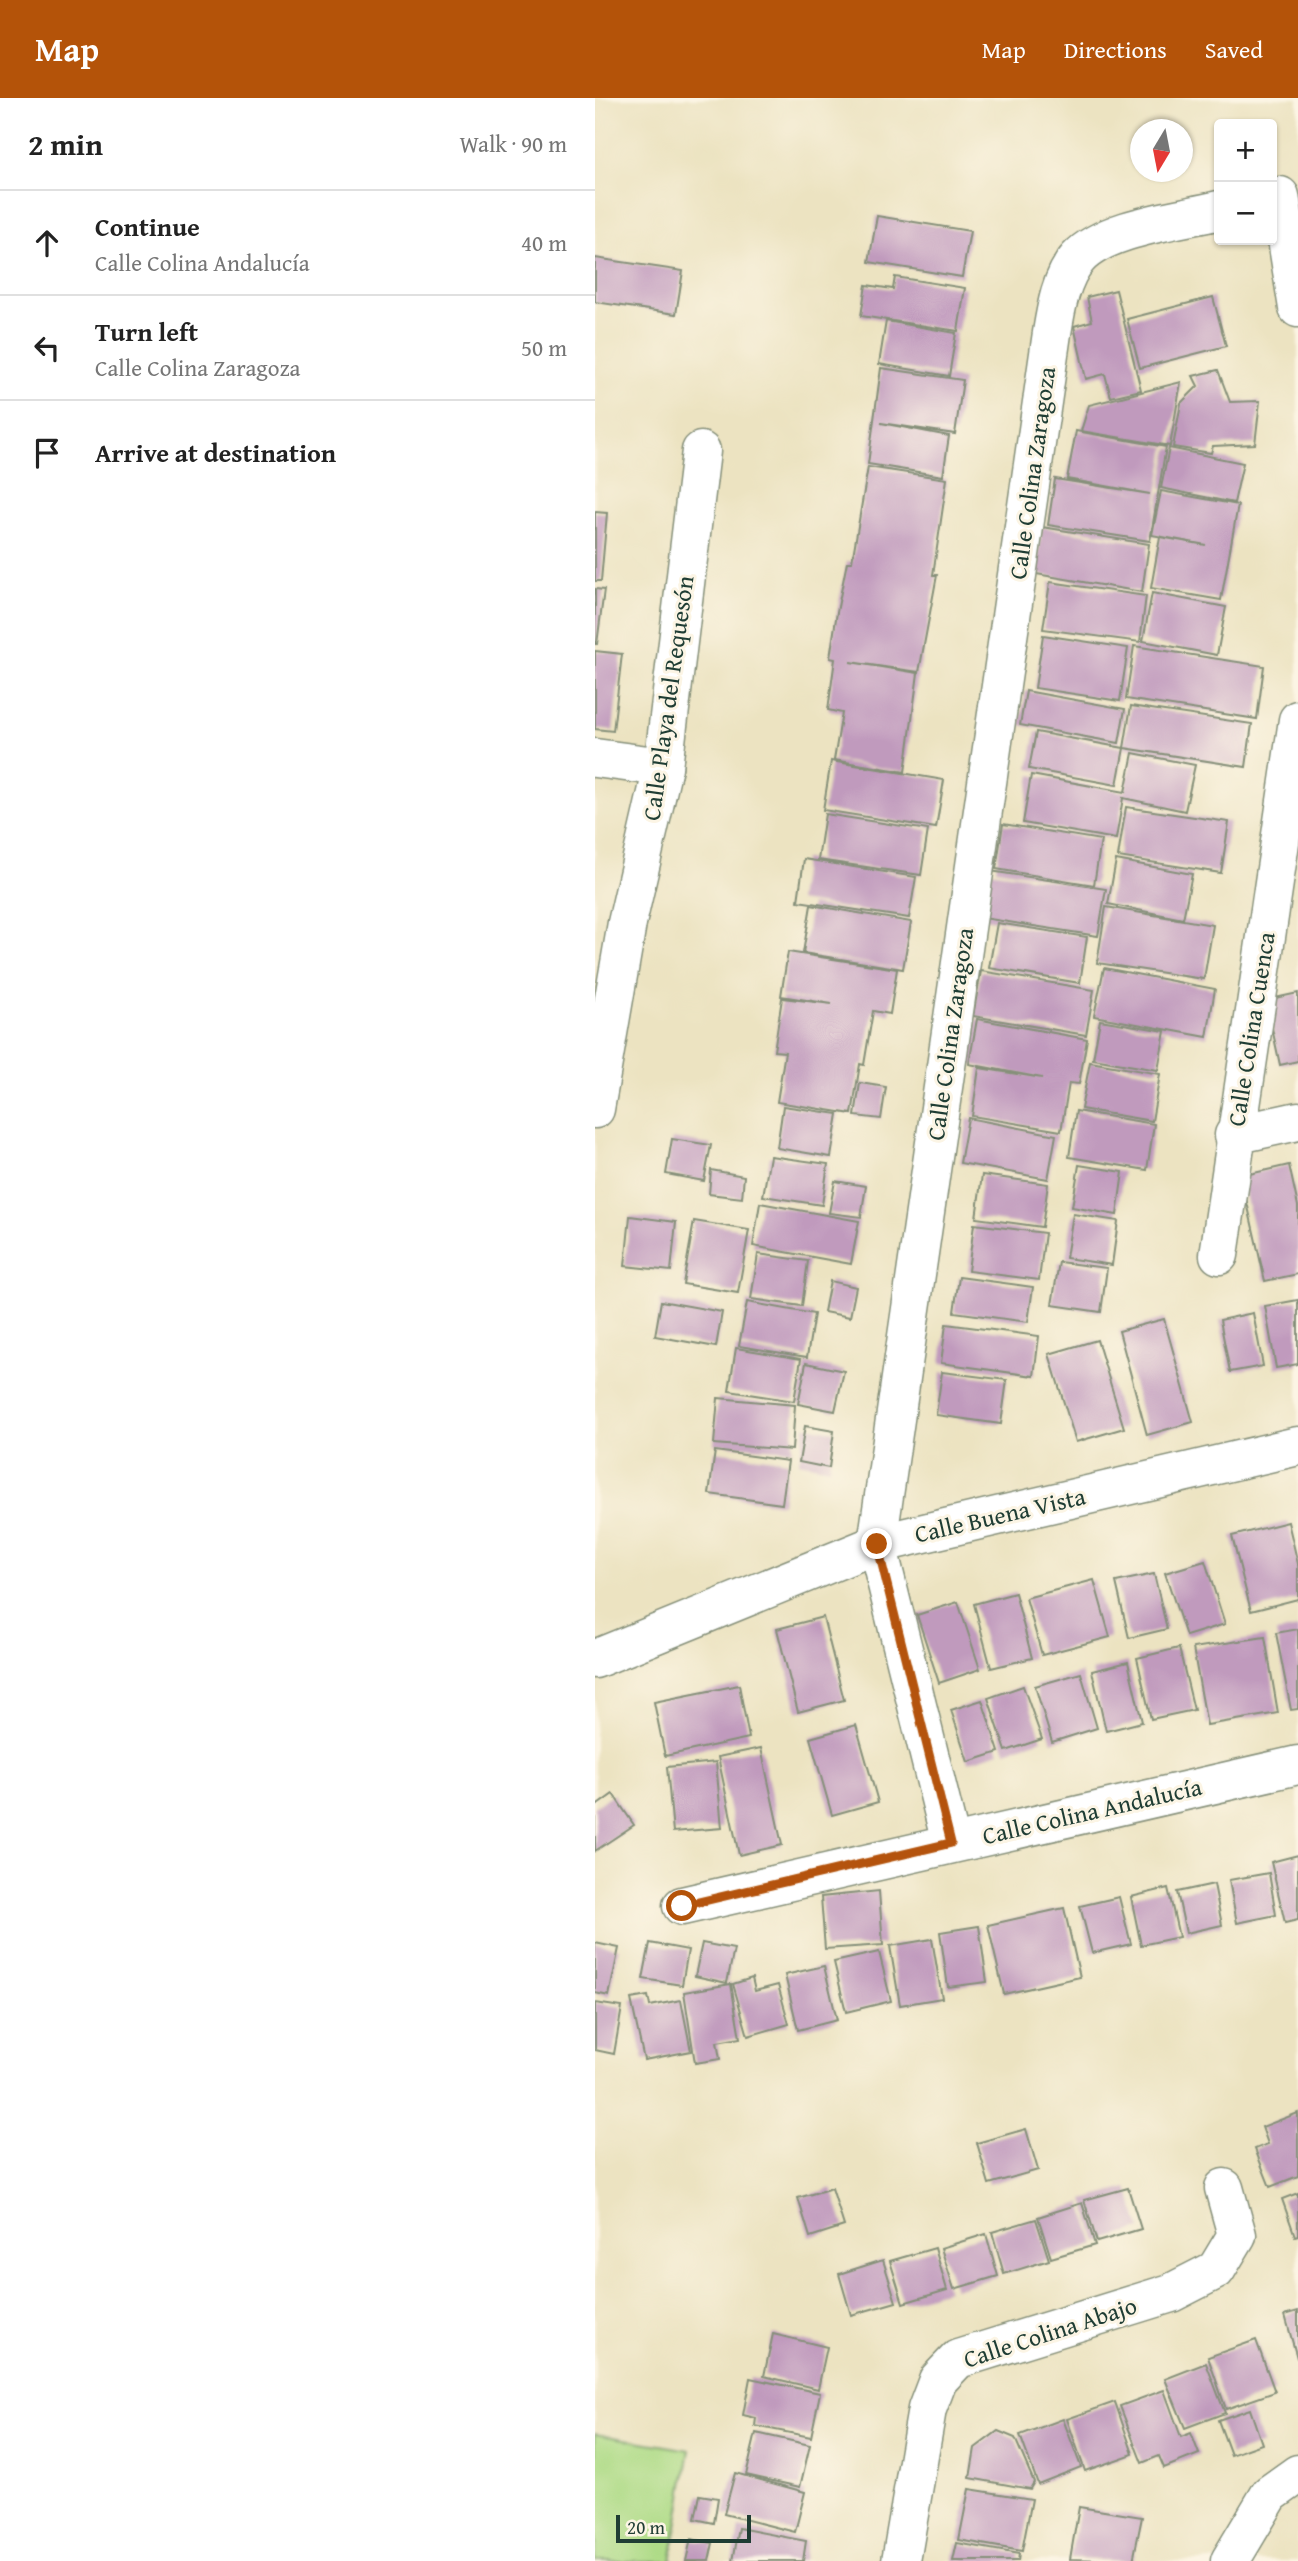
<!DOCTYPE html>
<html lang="en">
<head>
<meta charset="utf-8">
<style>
  :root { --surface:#fff; --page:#f2f2f2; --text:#222; --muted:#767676; --line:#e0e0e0; --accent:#b45309 }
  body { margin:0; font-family:"Gentium Book Plus",serif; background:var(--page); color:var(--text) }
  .controls { position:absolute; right:21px; top:21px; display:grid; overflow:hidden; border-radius:7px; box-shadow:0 2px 5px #0004 }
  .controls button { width:63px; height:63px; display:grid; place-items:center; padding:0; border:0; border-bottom:2px solid var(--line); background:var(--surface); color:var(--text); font:35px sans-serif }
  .compass { position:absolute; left:535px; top:21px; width:63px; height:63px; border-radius:50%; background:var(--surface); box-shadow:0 2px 5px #0004; rotate:190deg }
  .scale { position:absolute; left:21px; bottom:18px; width:135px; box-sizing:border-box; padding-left:7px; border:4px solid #1f3d34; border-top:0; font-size:19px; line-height:24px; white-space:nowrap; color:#1f3d34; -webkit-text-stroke:5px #fcf5e5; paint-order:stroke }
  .stop { position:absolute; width:21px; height:21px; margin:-16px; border:5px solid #b45309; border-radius:50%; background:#fff }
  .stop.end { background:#b45309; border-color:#fff; box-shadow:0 2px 7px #0008 }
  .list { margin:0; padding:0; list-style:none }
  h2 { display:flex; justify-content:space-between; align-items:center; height:91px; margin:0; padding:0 28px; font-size:30px }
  h2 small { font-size:23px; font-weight:400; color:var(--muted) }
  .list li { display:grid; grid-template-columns:46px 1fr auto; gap:21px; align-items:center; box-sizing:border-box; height:105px; padding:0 28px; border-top:2px solid var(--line) }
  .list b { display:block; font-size:26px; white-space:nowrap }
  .list p { margin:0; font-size:23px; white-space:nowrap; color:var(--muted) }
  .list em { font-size:23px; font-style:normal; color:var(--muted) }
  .icon { flex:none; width:38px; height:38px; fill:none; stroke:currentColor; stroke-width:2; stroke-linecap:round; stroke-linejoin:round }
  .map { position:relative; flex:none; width:703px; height:2463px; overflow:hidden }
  header { display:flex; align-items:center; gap:42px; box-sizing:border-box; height:98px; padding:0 35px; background:var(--accent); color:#fff }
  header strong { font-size:33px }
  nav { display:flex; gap:38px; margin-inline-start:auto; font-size:24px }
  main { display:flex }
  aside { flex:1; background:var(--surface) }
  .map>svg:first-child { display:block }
  .green { fill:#afdb87; stroke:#678c5e; stroke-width:2 }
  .building { fill:#c09abd }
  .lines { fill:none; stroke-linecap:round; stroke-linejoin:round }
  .minor-casing { stroke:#86907a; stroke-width:41 }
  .minor { stroke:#fff; stroke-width:38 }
  .route { stroke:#b45309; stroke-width:9 }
  .labels { text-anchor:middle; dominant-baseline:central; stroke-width:6; stroke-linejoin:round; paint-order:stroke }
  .street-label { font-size:24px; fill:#1f3d34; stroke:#fcf5e5 }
</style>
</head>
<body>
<header>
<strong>Map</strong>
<nav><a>Map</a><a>Directions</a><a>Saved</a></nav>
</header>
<main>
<aside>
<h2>2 min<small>Walk · 90 m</small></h2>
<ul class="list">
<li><svg class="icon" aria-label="ahead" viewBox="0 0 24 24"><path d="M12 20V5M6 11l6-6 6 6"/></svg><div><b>Continue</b><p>Calle Colina Andalucía</p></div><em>40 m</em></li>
<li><svg class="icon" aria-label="left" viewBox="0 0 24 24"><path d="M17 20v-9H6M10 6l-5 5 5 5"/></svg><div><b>Turn left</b><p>Calle Colina Zaragoza</p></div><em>50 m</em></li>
<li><svg class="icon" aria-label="arrive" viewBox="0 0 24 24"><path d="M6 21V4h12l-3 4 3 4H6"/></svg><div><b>Arrive at destination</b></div></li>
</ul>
</aside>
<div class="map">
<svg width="703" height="2463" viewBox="0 0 703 2463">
  <rect width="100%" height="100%" fill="#fcf5e5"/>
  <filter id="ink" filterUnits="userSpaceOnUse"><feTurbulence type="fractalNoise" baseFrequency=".0143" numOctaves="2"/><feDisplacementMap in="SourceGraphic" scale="14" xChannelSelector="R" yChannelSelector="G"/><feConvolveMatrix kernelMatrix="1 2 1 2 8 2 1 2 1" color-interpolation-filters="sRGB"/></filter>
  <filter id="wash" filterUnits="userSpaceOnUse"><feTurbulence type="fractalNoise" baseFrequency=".00686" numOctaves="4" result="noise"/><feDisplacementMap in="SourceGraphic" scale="28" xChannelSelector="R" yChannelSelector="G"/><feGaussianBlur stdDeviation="1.57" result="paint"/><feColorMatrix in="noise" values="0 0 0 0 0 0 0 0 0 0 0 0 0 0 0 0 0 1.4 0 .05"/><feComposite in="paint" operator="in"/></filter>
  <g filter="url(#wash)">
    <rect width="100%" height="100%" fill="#ece3c1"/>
    <path class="green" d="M0,2336L95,2352L76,2463H0Z"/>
    <g id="blocks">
      <g class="building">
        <path d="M282,118L375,133L367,179L274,164Z"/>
        <path d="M0,160L88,173L81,216L0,204Z"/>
        <path d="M300,179L370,190L363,233L266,218L271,187L298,191Z"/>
        <path d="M521,192L546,292L516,299L510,276L491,281L479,228L497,223L492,199Z"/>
        <path d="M618,199L631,248L545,270L532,221Z"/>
        <path d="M291,223L361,235L354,278L284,266Z"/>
        <path d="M286,270L368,282L360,336L286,325L354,338L348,378L273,366Z"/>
        <path d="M623,272L635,304L665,303L660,346L618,348L616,355L578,349L586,305L603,288L598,278Z"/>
        <path d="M586,284L575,348L486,333L494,307Z"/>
        <path d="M481,333L571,349L555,443L453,427L460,381L555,396L472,381Z"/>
        <path d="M574,350L648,365L639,405L566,390Z"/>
        <path d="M273,369L352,381L338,477H342L324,574L255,564L323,575L310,674L239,662L247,615L233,612L240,561L235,560L242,514L252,464H257Z"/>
        <path d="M566,393L643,407L626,502L556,490L565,439L611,447L557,437Z"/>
        <path d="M0,414L12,415L6,483H0Z"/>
        <path d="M447,429L554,446L547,494L441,476Z"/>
        <path d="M455,484L551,498L545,544L448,531Z"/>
        <path d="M0,491L9,492L2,546H0Z"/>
        <path d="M557,495L631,509L622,557L548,543Z"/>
        <path d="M448,537L533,550L525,603L440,590Z"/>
        <path d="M539,548L669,568L662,621L531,601Z"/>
        <path d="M0,553L27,556L18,633L0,631Z"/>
        <path d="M431,593L530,611L524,645L425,627Z"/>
        <path d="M536,608L657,626L651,669L529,650L522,687L434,671L441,634L529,650Z"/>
        <path d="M538,655L600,667L590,713L528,700L521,741L428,725L436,677L530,694Z"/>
        <path d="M236,663L349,682L341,730L228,712Z"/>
        <path d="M531,709L634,724L626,775L523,759Z"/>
        <path d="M230,716L333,732L326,777L223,762Z"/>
        <path d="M408,726L506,742L499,787L401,771Z"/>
        <path d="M209,761L321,779L314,820L203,803Z"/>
        <path d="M521,762L597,776L588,821L513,806Z"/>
        <path d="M395,773L511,791L503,838L388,820Z"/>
        <path d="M216,807L316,824L308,871L208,855Z"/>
        <path d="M511,809L618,827L609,881L502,865Z"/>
        <path d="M402,825L492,839L485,885L394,870Z"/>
        <path d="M193,854L302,871L295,916L278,913L269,967L265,966L257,1016L182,1004L190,954L179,953L187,900L237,906L186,898Z"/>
        <path d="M509,870L620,891L612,939L499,918Z"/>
        <path d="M386,873L499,892L491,937L378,918Z"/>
        <path d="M703,895V963L685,967L671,902Z"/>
        <path d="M382,921L492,941L484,986L474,985L466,1033L377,1018L384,970L447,980L374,966Z"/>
        <path d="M505,922L570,933L563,972L498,961Z"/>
        <path d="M495,964L565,976L557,1023L486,1011Z"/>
        <path d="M265,985L291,989L286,1021L260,1018Z"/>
        <path d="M188,1008L243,1016L236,1059L182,1050Z"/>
        <path d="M481,1013L559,1026L552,1072L474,1059Z"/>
        <path d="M373,1020L461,1037L453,1081L365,1065Z"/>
        <path d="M77,1041L116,1047L109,1083L71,1076Z"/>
        <path d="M175,1058L233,1066L227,1107L168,1098Z"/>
        <path d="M484,1067L528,1074L522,1117L477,1109Z"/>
        <path d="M694,1067L703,1108V1176L670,1183L646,1078Z"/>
        <path d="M116,1072L149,1078L147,1100L114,1096Z"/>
        <path d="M387,1077L453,1086L447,1129L381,1120Z"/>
        <path d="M240,1083L271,1088L266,1119L234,1115Z"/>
        <path d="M165,1105L264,1123L256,1166L158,1148Z"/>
        <path d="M478,1116L523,1123L517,1167L471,1160Z"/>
        <path d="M35,1118L81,1124L76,1173L30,1168Z"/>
        <path d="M99,1123L154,1132L143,1195L88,1186Z"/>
        <path d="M379,1126L450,1135L444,1182L373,1173Z"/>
        <path d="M163,1156L213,1163L207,1208L156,1201Z"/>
        <path d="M464,1164L512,1170L506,1214L457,1207Z"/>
        <path d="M364,1179L438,1189L433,1224L359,1214Z"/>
        <path d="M235,1183L261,1189L255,1219L229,1214Z"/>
        <path d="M703,1202V1266L681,1270L670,1208Z"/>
        <path d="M66,1203L127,1214L121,1249L60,1238Z"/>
        <path d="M152,1204L219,1216L212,1259L144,1248Z"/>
        <path d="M658,1215L668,1268L635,1274L625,1222Z"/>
        <path d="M569,1221L598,1324L552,1337L524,1233Z"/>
        <path d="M351,1226L444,1238L439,1278L346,1265Z"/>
        <path d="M502,1242L529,1330L481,1344L454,1256Z"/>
        <path d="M141,1250L206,1261L199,1303L134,1293Z"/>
        <path d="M211,1265L249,1273L240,1313L203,1306Z"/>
        <path d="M347,1274L412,1282L406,1326L341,1317Z"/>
        <path d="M123,1300L200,1307L197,1352L119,1346Z"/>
        <path d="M210,1328L239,1333L234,1370L204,1364Z"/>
        <path d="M120,1353L193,1363L187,1406L114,1396Z"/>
        <path d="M693,1424L703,1466V1501L656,1513L637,1438Z"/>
        <path d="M610,1463L630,1526L591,1538L570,1475Z"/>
        <path d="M559,1476L572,1531L534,1540L521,1484Z"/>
        <path d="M499,1482L515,1539L447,1557L431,1500Z"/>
        <path d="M420,1495L437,1560L396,1570L379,1506Z"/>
        <path d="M363,1504L385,1571L344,1585L322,1517Z"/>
        <path d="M228,1519L249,1602L203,1614L182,1531Z"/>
        <path d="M703,1531V1611L696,1612L681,1535Z"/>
        <path d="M670,1539L683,1615L612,1627L598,1550Z"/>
        <path d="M584,1550L599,1612L556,1621L542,1560Z"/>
        <path d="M533,1564L547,1624L511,1633L497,1573Z"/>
        <path d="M486,1575L502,1630L457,1644L440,1588Z"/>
        <path d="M144,1587L154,1640L70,1658L59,1604Z"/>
        <path d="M428,1588L447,1641L411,1653L393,1600Z"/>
        <path d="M387,1602L404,1654L373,1664L356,1612Z"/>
        <path d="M261,1627L283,1704L237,1717L215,1640Z"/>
        <path d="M166,1650L187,1747L144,1757L123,1659Z"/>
        <path d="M121,1664L127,1730L78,1734L72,1669Z"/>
        <path d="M18,1696L39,1727L0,1753V1709Z"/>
        <path d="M703,1757V1822L690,1825L676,1764Z"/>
        <path d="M674,1775L681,1817L642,1825L634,1782Z"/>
        <path d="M619,1786L627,1827L591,1835L582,1794Z"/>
        <path d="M573,1790L584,1839L546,1847L536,1799Z"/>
        <path d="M284,1793L288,1847L230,1851L226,1799Z"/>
        <path d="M524,1799L536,1846L497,1855L485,1808Z"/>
        <path d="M469,1810L485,1879L409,1896L393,1827Z"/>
        <path d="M384,1828L392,1884L353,1889L345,1834Z"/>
        <path d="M337,1841L347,1900L305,1907L295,1848Z"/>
        <path d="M0,1845L24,1850L14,1898L0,1895Z"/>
        <path d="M55,1845L93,1852L87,1887L48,1881Z"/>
        <path d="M107,1845L139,1851L132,1885L100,1878Z"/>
        <path d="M284,1854L296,1903L251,1914L239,1864Z"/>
        <path d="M229,1868L242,1922L203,1932L190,1877Z"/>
        <path d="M157,1880L160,1893L183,1887L194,1926L153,1938L138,1886Z"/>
        <path d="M136,1886L145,1940L122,1944L125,1961L100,1965L89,1894Z"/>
        <path d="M53,1898L55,1908L86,1902L96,1953L49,1962L36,1901Z"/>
        <path d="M0,1905L27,1909L19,1956L0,1952Z"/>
        <path d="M703,2015V2078L675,2089L660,2051L673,2046L667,2029Z"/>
        <path d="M431,2031L443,2072L394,2086L382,2045Z"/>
        <path d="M237,2090L249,2128L215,2139L203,2100Z"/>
        <path d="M533,2090L546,2131L502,2144L489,2102Z"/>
        <path d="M703,2095V2137L700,2138L687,2101Z"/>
        <path d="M487,2105L500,2147L456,2160L443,2119Z"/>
        <path d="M441,2121L454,2162L409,2176L397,2134Z"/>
        <path d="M391,2136L403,2178L359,2191L346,2150Z"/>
        <path d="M340,2150L352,2192L308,2205L295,2163Z"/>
        <path d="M288,2162L301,2204L256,2217L244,2176Z"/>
        <path d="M703,2213V2260H702L690,2217Z"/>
        <path d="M178,2236L232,2249L223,2291L169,2278Z"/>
        <path d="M661,2242L680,2294L631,2311L613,2259Z"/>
        <path d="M611,2265L630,2315L590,2330L570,2281Z"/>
        <path d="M155,2280L225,2295L216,2339L160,2328L161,2320L148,2317Z"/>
        <path d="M569,2292L586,2339L596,2335L604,2356L569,2370L564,2358L547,2365L525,2308Z"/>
        <path d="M520,2304L538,2356L490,2373L472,2321Z"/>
        <path d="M655,2311L667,2346L636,2357L623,2322Z"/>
        <path d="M468,2321L486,2369L443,2386L425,2337Z"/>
        <path d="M403,2333L420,2340L439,2384L435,2391L375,2380L380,2350Z"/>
        <path d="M161,2335L215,2347L205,2389L151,2377Z"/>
        <path d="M140,2375L210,2394L200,2434L129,2416Z"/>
        <path d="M374,2391L437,2401L427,2453L364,2442Z"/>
        <path d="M105,2397L123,2400L119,2425L100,2421Z"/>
        <path d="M484,2409L547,2419L538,2463L475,2461Z"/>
        <path d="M144,2430L211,2443L208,2463H138Z"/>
        <path d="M96,2441L118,2445L114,2463H91Z"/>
        <path d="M362,2445L424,2456L423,2463H358Z"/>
      </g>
    </g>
  </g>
  <g filter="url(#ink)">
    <use href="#blocks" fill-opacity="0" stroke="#86907a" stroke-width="2"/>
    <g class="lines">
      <defs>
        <g id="minor">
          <path d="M685,98L703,210"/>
          <path d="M0,660L68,669"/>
          <path d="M0,1011L32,825L68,669L106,353"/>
          <path d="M639,1037L703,1023"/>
          <path d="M624,1157L703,622"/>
          <path d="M0,1561L282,1446L703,1348"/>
          <path d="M356,1745L282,1446L457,235C461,210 466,179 483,160C511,129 584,122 624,112"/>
          <path d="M87,1808L703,1667"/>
          <path d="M306,2463L332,2311L343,2282L363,2261L576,2195L621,2172L642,2137L629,2090"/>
          <path d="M635,2463L675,2396L703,2376"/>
        </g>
      </defs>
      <use href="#minor" class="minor-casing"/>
      <use href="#minor" class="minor"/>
    </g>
  </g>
  <g class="lines" filter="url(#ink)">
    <path class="route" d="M87,1808L356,1745L282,1446"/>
  </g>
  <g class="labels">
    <g class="street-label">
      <text transform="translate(437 375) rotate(-82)">Calle Colina Zaragoza</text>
      <text transform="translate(73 600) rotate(-82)">Calle Playa del Requesón</text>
      <text transform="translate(656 931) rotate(-81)">Calle Colina Cuenca</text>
      <text transform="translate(355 936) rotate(-82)">Calle Colina Zaragoza</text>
      <text transform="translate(405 1417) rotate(-13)">Calle Buena Vista</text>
      <text transform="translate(497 1713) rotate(-13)">Calle Colina Andalucía</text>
      <text transform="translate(455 2234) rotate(-18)">Calle Colina Abajo</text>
    </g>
  </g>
</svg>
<div class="controls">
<button>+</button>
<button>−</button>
</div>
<svg class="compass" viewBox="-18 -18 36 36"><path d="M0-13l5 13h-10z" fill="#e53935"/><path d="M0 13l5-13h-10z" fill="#767676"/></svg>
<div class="scale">20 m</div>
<div class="stop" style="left:87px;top:1808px"></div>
<div class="stop end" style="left:282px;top:1446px"></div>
</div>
</main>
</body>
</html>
